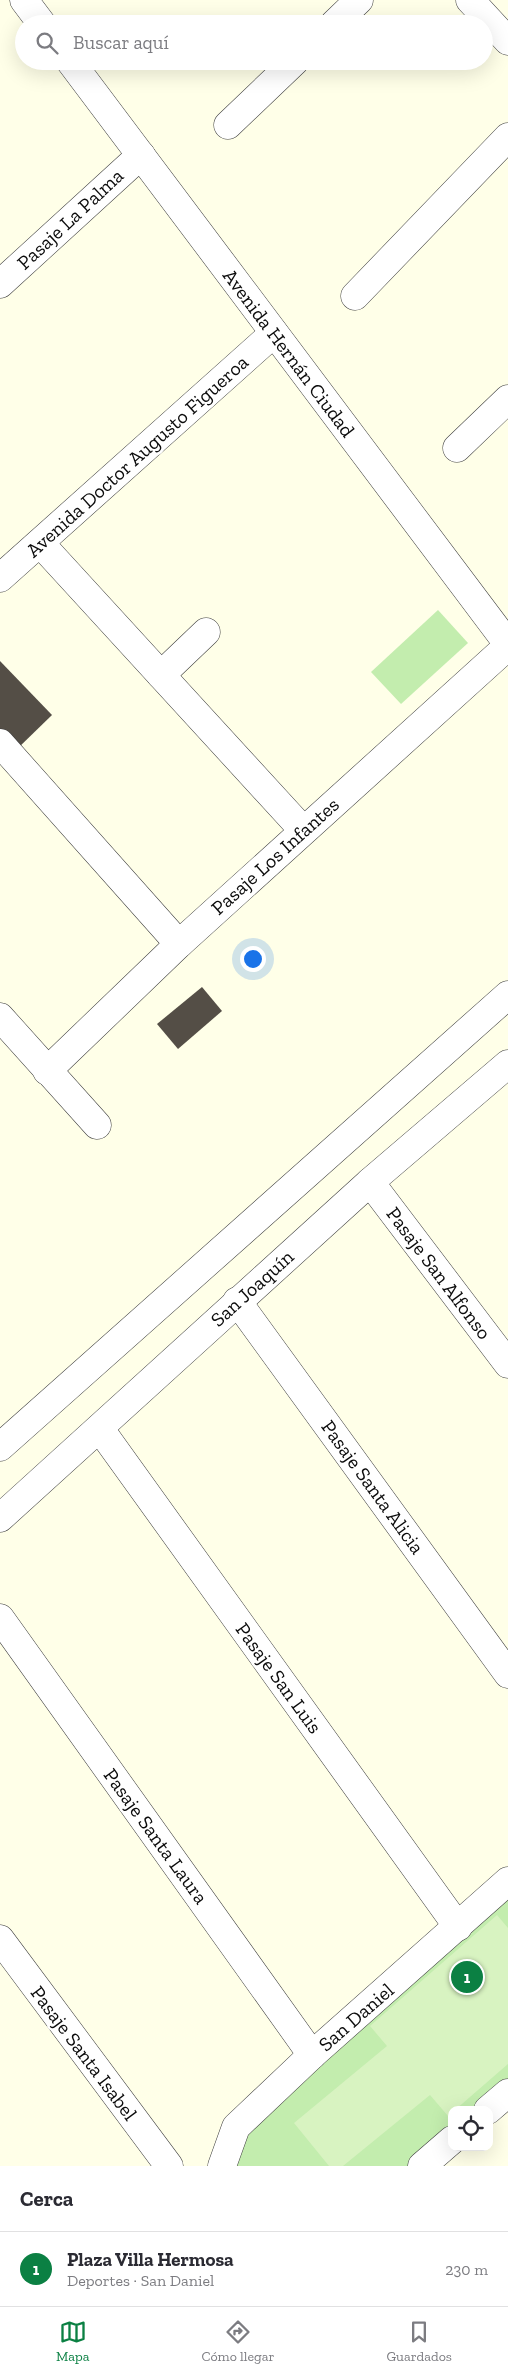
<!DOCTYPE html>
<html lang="es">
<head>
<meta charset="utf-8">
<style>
  :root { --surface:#fff; --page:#f7f7f7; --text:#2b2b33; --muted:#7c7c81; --line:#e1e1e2; --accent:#0b8043 }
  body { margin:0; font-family:"Zilla Slab",serif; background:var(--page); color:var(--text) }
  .controls { position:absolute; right:15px; bottom:15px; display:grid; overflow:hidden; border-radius:10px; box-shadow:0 5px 20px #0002 }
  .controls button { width:45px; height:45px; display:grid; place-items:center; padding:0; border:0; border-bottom:1px solid var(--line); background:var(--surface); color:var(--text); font:25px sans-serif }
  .you { position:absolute; left:252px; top:958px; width:18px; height:18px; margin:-12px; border:4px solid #fff; border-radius:50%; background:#1a73e8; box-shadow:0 0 0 8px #1a73e833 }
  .badge { display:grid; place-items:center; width:32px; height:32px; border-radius:50%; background:var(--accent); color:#fff; font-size:16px; font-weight:700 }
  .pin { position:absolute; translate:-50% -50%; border:2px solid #fff; box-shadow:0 1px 5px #0006 }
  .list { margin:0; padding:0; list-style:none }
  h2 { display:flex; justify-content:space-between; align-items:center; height:65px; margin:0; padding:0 20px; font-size:21px }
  h2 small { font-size:16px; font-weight:400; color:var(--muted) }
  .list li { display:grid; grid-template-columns:32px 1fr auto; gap:15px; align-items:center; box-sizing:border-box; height:75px; padding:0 20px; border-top:1px solid var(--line) }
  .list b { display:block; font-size:19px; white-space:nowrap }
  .list p { margin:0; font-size:16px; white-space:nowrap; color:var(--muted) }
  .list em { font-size:16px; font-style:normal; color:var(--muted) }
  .icon { flex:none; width:28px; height:28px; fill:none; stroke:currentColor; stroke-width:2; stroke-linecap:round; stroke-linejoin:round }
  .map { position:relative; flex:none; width:508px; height:2166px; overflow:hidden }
  .search { position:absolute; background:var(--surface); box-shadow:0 5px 20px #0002; left:15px; right:15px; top:15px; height:55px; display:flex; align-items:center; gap:12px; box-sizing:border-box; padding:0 18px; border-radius:28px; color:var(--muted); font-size:19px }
  .sheet { height:140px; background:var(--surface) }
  nav { display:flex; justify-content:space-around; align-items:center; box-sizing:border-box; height:70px; border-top:1px solid var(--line); background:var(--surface); font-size:14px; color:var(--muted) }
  nav a { display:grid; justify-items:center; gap:2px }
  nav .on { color:var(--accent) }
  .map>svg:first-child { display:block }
  .green { fill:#c3edae }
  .pitch { fill:#d8f3c1 }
  .building { fill:#544e46 }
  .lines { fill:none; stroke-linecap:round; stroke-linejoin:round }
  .minor-casing { stroke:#3e3e3e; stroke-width:29 }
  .minor { stroke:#fff; stroke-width:28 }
  .labels { text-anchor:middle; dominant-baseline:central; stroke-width:5; stroke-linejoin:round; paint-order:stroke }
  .street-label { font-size:20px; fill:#0b0b0b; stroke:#fff }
</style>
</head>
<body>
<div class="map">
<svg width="508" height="2166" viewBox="0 0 508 2166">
  <rect width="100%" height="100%" fill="#ffffe8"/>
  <g class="green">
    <path d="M438,610L468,643L401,704L371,672Z"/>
    <path d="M508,1881V2092L488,2110H452V2140L422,2166H222L236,2127Z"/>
  </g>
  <path class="pitch" d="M497,1915L508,1928V2064L455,2110H452L448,2116L430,2095L343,2166H329L294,2123L387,2046L370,2026Z"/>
  <g class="building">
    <path d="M0,661L52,715L15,751L0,736Z"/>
    <path d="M202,987L222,1011L178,1049L157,1024Z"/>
  </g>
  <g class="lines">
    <defs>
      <g id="minor">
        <path d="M24,0L42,24"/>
        <path d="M470,0L508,41"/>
        <path d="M334,24L359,0"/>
        <path d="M70,61L508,644"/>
        <path d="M228,125L295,61"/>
        <path d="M0,284L141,155"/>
        <path d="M355,296L508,137"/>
        <path d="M457,448L508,399"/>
        <path d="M40,543L303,830"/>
        <path d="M0,578L274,333"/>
        <path d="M161,675L206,632"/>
        <path d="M0,743L179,944"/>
        <path d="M0,1017L97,1125"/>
        <path d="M47,1071L179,944L508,646"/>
        <path d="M370,1182L508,1364"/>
        <path d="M237,1301L508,1674"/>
        <path d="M100,1429L458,1927"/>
        <path d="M0,1447L508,995"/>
        <path d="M0,1518L370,1182L508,1064"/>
        <path d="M0,1618L312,2055"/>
        <path d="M0,1939L169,2166"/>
        <path d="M488,2110L508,2093"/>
        <path d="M222,2166L236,2127L312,2055L508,1881"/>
        <path d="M422,2166L452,2140"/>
      </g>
    </defs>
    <use href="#minor" class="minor-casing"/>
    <use href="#minor" class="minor"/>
  </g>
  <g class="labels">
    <g class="street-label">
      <text transform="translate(70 219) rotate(-43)">Pasaje La Palma</text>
      <text transform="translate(289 353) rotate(53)">Avenida Hernán Ciudad</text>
      <text transform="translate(137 456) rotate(-42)">Avenida Doctor Augusto Figueroa</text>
      <text transform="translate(275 856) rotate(-42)">Pasaje Los Infantes</text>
      <text transform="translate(439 1273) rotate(53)">Pasaje San Alfonso</text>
      <text transform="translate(252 1288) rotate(-42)">San Joaquín</text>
      <text transform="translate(373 1487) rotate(54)">Pasaje Santa Alicia</text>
      <text transform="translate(279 1678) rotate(54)">Pasaje San Luis</text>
      <text transform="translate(156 1836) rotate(54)">Pasaje Santa Laura</text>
      <text transform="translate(356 2017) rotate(-41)">San Daniel</text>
      <text transform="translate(84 2053) rotate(53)">Pasaje Santa Isabel</text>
    </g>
  </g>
</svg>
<div class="controls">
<button><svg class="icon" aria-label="locate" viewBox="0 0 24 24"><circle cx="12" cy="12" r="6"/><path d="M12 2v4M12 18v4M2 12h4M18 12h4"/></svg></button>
</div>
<div class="you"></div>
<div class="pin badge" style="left:467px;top:1977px">1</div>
<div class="search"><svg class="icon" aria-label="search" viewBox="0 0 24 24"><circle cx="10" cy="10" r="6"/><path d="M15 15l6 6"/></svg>Buscar aquí</div>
</div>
<section class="sheet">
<h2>Cerca<small></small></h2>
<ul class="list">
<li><span class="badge">1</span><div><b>Plaza Villa Hermosa</b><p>Deportes · San Daniel</p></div><em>230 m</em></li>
</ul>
</section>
<nav>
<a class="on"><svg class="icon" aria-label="map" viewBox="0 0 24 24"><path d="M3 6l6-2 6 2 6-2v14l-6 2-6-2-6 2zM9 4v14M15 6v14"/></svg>Mapa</a>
<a><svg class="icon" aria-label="directions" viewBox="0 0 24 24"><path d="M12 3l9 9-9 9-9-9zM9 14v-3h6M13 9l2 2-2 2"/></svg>Cómo llegar</a>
<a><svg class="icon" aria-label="saved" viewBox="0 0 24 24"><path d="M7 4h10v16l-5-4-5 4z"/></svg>Guardados</a>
</nav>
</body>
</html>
